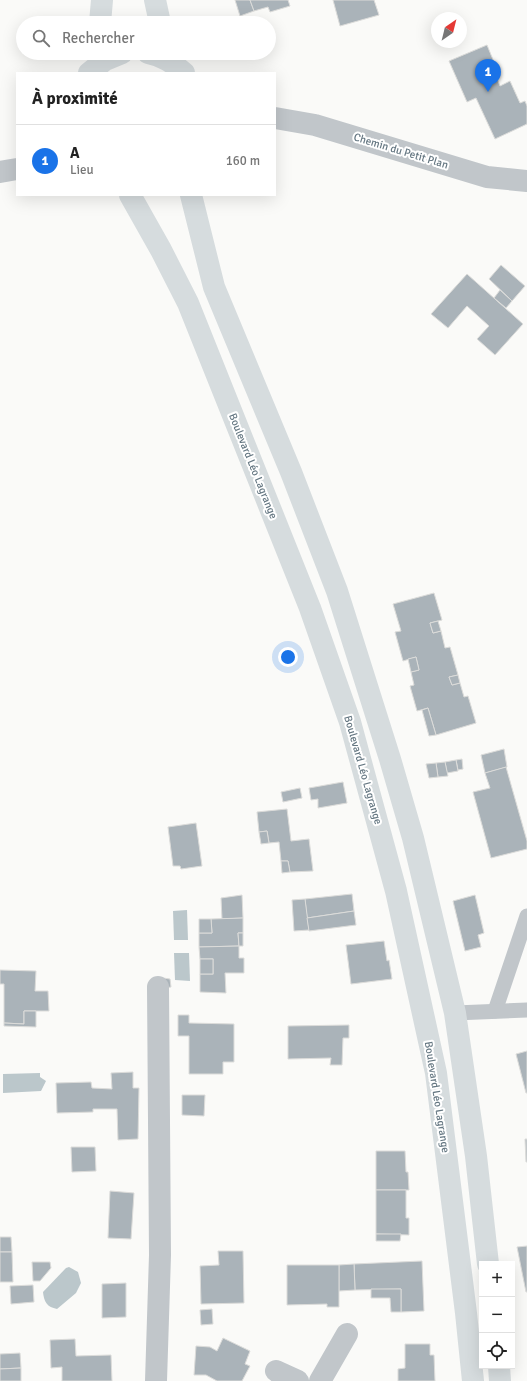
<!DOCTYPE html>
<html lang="fr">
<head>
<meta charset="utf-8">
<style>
  :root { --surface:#fff; --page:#f6f6f6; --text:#222; --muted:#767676; --line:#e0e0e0; --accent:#1a73e8 }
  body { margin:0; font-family:Signika,sans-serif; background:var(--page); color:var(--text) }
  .controls { position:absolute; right:12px; bottom:12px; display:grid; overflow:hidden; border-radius:0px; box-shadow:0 4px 16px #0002 }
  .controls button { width:36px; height:36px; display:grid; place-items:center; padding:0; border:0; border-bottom:1px solid var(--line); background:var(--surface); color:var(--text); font:20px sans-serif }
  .compass { position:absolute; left:431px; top:12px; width:36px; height:36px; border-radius:50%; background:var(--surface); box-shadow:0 4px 16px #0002; rotate:35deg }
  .you { position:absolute; left:288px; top:657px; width:14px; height:14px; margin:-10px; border:3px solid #fff; border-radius:50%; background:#1a73e8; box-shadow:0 0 0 6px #1a73e833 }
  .badge { display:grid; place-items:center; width:26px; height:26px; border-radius:50%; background:var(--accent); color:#fff; font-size:13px; font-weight:700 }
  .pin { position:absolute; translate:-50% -33px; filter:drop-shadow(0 1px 2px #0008) }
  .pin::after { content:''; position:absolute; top:21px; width:14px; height:12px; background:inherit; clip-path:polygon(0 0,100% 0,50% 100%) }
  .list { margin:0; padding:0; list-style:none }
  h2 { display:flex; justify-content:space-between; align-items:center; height:52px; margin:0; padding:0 16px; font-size:17px }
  h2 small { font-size:13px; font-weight:400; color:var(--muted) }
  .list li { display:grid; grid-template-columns:26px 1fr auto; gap:12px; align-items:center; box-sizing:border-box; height:72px; padding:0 16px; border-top:1px solid var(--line) }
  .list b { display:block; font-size:15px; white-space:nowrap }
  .list p { margin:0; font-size:13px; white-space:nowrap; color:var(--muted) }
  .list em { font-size:13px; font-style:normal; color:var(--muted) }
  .icon { flex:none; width:22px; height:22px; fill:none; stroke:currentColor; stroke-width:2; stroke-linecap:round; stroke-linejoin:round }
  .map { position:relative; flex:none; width:527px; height:1381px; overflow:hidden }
  .search { position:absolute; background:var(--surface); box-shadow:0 4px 16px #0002; left:16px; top:16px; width:260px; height:44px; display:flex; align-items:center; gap:10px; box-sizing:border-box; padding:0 14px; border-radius:22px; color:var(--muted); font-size:15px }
  .panel { position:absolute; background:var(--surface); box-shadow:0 4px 16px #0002; left:16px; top:72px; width:260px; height:124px; border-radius:0px }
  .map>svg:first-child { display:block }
  .water { fill:#bbc7cb }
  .building { fill:#aab3b9; stroke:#dcdcda }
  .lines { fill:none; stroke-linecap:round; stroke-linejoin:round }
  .service { stroke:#c1c6ca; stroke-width:15 }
  .minor { stroke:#c1c6ca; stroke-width:22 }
  .secondary { stroke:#d6dcde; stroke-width:22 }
  .labels { text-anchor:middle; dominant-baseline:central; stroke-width:4; stroke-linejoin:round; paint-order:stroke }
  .street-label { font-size:11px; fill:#657782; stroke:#fff }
</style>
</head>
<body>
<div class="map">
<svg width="527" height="1381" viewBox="0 0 527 1381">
  <rect width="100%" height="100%" fill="#fafaf8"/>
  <g class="water">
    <path d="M187,910L188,940H174L173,911Z"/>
    <path d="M174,953H189L190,981L175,980Z"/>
    <path d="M40,1073V1077L46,1081L41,1091L3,1093V1074Z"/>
    <path d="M69,1267L78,1272L81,1283L76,1293L57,1309C47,1307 44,1302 43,1292L66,1268Z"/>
  </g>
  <g class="building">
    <path d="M235,0H250L254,11L240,16Z"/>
    <path d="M250,0H288L290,6L270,12L268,7L254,11Z"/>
    <path d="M333,0H374L379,15L340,26Z"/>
    <path d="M487,45L496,67L493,68L500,86L510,81L520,103L525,101L527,106V124L495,139L476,98L467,102L449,61Z"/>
    <path d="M501,265L525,286L512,301L489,279Z"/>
    <path d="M467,274L523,324L495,355L477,339L489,326L467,306L448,328L431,314Z"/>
    <path d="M500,290L512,301L506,308L494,298Z"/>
    <path d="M434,593L442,620L430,623L433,633L441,631L445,648L450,647L458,675L449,677L452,685L460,683L464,697L468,696L476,723L436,735L428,708L417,711L410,686L414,685L411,672L419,670L416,657L403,661L395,632L401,631L393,604Z"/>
    <path d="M438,621L441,631L433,633L430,623Z"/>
    <path d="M416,657L419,670L411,672L408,659Z"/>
    <path d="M458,675L460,683L452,685L449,677Z"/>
    <path d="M428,708L436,735L429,736L422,710Z"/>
    <path d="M504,749L507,767L485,773L481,755Z"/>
    <path d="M462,759L463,769L458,770L456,760Z"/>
    <path d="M456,760L458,771L447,773L445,762Z"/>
    <path d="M445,762L448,776L438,777L436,763Z"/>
    <path d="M436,763L438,777L429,778L426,764Z"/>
    <path d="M506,767L527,841V849L491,858L473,792L490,788L485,773Z"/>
    <path d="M343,782L347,803L318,808V799L311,800L309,788Z"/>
    <path d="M300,788L302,798L283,802L281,792Z"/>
    <path d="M287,809L291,841L309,839L313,871L290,872L288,861H281L279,842L269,843L267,831L259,832L257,812Z"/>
    <path d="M196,823L202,866L181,869L180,866H173L168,827Z"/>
    <path d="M267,831L269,843L261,844L259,832Z"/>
    <path d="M281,861H288L290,872L282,873Z"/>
    <path d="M352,894L354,911L307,918L305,899Z"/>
    <path d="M242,895L243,918L222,919L221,898Z"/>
    <path d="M475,895L484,933L478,935L481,947L465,951L453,901Z"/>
    <path d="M305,899L309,930L294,931L292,900Z"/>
    <path d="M354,911L356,925L309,931L307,918Z"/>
    <path d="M243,918V933H238L239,946L199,947V933H212L211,919Z"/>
    <path d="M199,919H211L212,933H199Z"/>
    <path d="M238,933H243V946H239Z"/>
    <path d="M384,941L387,961L389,960L392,979L351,984L346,945Z"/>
    <path d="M239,946V958H244V973H225L226,993L200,992V974H213V959H200L199,947Z"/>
    <rect x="200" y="959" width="13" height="15"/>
    <path d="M0,970L36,971L35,991H48L49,1011H24V1024L4,1023V984H0Z"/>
    <path d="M163,978L170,979L171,987L164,988Z"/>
    <path d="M24,1011H36V1027L4,1026V1023L24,1024Z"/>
    <path d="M178,1015H189V1023L234,1024V1062H223V1074H189V1036H178Z"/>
    <path d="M349,1025V1038H343L342,1065H330L331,1058L288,1059V1026Z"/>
    <path d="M527,1051V1093H526L516,1054Z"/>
    <path d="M133,1072V1088H139L138,1139L118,1140L117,1109H93V1112L57,1113L56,1083L91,1082L92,1088L112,1089L111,1073Z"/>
    <path d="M182,1095H205L204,1116L182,1115Z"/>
    <path d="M525,1139H527V1162H526Z"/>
    <path d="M71,1147H95L96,1171L72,1172Z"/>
    <path d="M376,1151H405L406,1172H408L409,1190H376Z"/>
    <path d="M376,1190H406V1218H409V1235L376,1234Z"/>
    <path d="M110,1191L134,1193L131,1239L108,1238Z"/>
    <path d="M376,1234H401L400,1241H376Z"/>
    <path d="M0,1237H11L12,1252H0Z"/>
    <path d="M527,1246V1292H526L517,1247Z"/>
    <path d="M218,1251H243L244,1303L201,1304L200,1266L219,1265Z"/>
    <path d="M0,1252H12L13,1282H0Z"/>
    <path d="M422,1261L424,1311L401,1312V1289L355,1290L354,1264Z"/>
    <path d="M32,1262H50L51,1268L40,1281H33Z"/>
    <path d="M354,1264L355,1290L339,1291V1265Z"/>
    <path d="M287,1265H339V1307H327V1304L287,1305Z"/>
    <path d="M126,1283V1317L102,1318V1284Z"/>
    <path d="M33,1285L34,1302L11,1304L10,1286Z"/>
    <path d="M371,1289H401V1312H391L390,1298H371Z"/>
    <path d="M212,1309L213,1324L201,1325L200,1310Z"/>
    <path d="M223,1338L250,1351L245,1364L250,1366L242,1381H217L206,1375H194L196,1346L210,1347L217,1351Z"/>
    <path d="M75,1339L76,1356L111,1355L112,1381H62V1367L51,1368L50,1340Z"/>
    <path d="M405,1344H430V1355H434L435,1381H398V1369L405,1368Z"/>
    <path d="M20,1353L21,1368L0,1369V1354Z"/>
    <path d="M21,1368V1381H0V1369Z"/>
  </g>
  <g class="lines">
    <g class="service">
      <path d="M495,1011L527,916"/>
      <path d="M455,1013L527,1010"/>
    </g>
    <g class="minor">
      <path d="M275,118L315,125L487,177L527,181"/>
      <path d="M0,172L17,169"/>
      <path d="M276,1371L298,1381"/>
      <path d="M156,1381L160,1255L158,987"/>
      <path d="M320,1381L347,1334"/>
    </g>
    <g class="secondary">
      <path d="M155,0L160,23"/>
      <path d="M100,23L102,0"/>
      <path d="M148,53C163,56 173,63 184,73"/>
      <path d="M89,73L105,60L122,53"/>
      <path d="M130,195L161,250L188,303L310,608L350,722L396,891L436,1073L466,1313L473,1381"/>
      <path d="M191,195L214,287L291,472L337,591L390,759L413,838L455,1013L476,1156L488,1264"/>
      <path d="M499,1366L500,1381"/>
    </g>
  </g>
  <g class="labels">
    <g class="street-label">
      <text transform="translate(401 151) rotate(17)">Chemin du Petit Plan</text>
      <text transform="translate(253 466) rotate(68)">Boulevard Léo Lagrange</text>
      <text transform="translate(363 770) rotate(74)">Boulevard Léo Lagrange</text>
      <text transform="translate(437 1097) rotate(81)">Boulevard Léo Lagrange</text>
    </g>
  </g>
</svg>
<div class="controls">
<button>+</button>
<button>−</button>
<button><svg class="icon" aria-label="locate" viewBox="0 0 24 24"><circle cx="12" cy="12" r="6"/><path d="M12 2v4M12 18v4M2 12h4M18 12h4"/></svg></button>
</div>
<svg class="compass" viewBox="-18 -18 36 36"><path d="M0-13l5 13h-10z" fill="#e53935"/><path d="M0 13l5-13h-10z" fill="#767676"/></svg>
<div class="you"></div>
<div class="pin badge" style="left:488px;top:92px">1</div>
<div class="search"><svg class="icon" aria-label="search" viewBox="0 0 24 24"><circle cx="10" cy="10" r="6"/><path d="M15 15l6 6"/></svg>Rechercher</div>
<section class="panel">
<h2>À proximité<small></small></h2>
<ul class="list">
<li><span class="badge">1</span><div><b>A</b><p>Lieu</p></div><em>160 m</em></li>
</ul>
</section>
</div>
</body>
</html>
